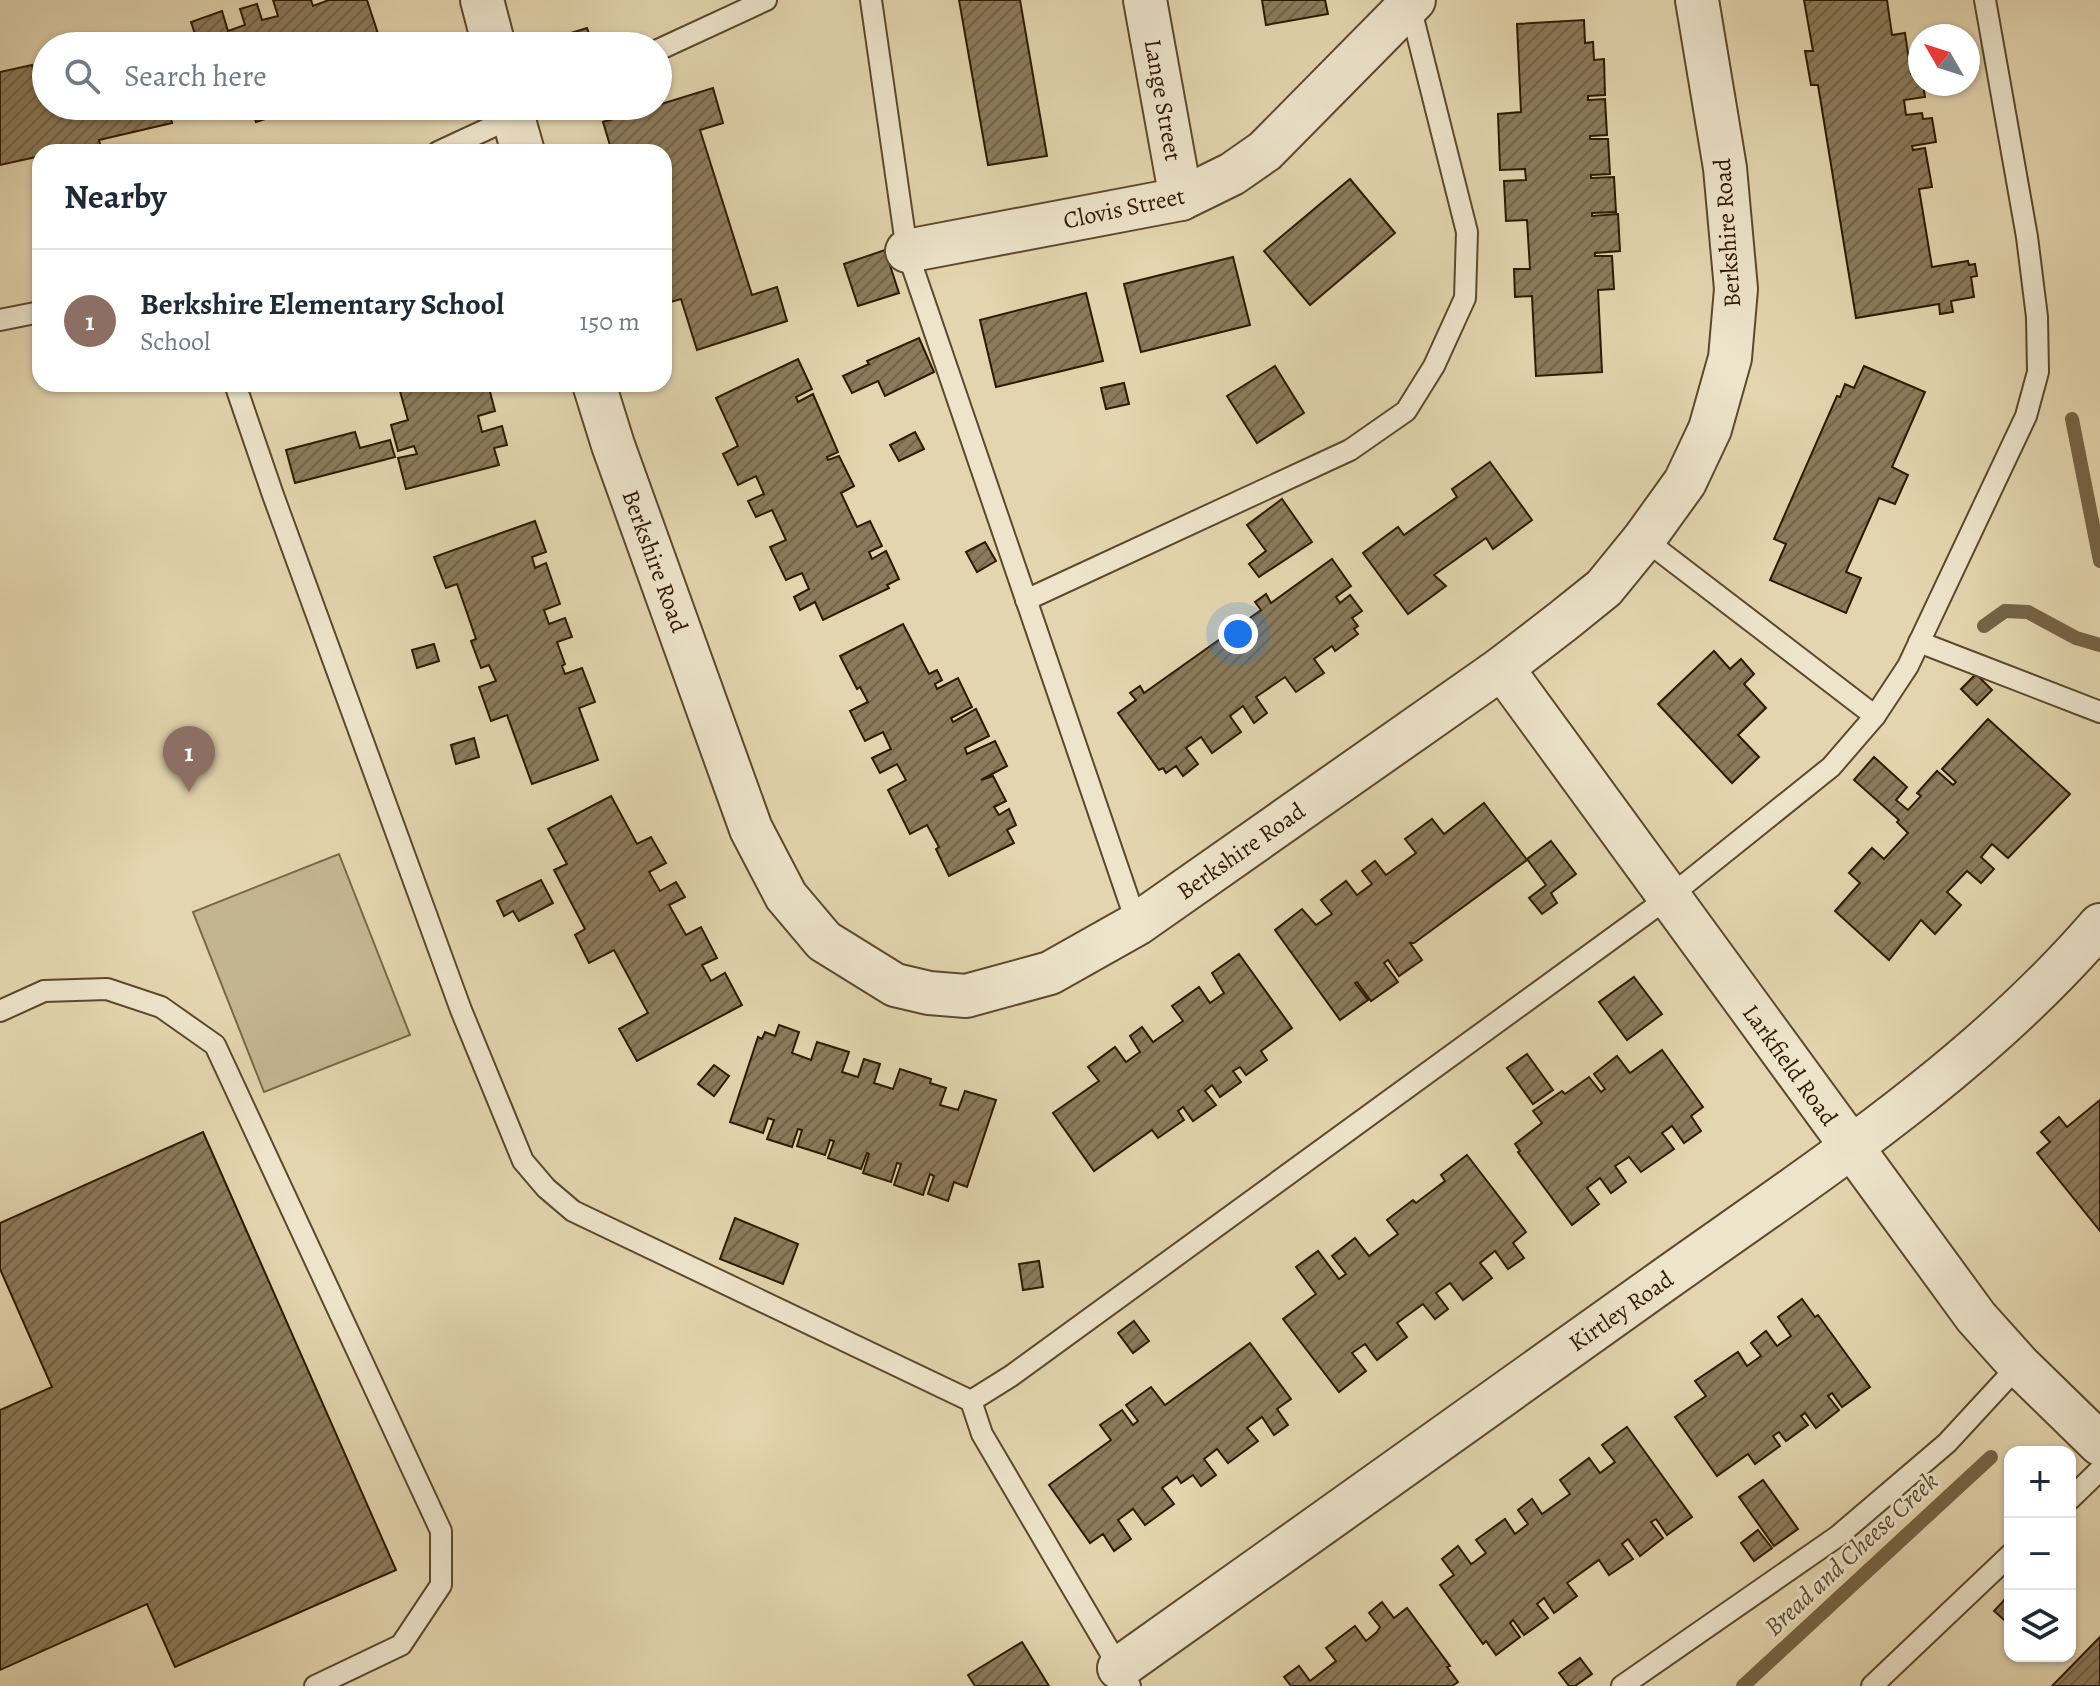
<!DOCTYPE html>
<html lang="en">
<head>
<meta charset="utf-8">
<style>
  :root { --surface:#fff; --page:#f2f2f3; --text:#1f2937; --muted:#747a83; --line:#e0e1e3; --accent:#8f2418 }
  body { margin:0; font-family:Alegreya,serif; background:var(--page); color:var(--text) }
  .controls { position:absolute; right:24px; bottom:24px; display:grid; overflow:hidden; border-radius:16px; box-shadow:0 2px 6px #0004 }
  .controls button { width:72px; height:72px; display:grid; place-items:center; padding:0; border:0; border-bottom:2px solid var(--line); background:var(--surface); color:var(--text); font:40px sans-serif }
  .compass { position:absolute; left:1908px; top:24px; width:72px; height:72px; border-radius:50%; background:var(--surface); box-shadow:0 2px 6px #0004; rotate:309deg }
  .you { position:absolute; left:1238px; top:634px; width:28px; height:28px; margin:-20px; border:6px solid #fff; border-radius:50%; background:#1a73e8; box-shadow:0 0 0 12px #1a73e833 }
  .badge { display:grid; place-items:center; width:52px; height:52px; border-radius:50%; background:var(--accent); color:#fff; font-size:26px; font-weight:700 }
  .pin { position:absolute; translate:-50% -66px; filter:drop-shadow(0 2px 4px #0008) }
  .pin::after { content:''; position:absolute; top:42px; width:28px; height:24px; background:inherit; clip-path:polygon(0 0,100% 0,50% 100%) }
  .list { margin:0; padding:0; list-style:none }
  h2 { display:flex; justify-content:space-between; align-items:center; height:104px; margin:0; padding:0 32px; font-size:34px }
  h2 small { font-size:26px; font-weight:400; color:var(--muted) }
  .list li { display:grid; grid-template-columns:52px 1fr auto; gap:24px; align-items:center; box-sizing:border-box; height:144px; padding:0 32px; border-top:2px solid var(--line) }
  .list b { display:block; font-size:30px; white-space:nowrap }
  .list p { margin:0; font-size:26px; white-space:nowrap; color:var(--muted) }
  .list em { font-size:26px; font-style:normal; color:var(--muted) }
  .icon { flex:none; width:44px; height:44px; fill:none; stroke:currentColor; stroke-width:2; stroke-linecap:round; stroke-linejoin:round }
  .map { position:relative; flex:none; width:2100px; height:1686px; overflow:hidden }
  .search { position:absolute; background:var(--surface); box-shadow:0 2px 6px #0004; left:32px; top:32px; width:640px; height:88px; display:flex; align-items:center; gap:20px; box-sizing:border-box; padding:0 28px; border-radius:44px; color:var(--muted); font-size:30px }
  .panel { position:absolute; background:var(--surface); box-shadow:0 2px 6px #0004; left:32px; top:144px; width:640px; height:248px; border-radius:24px }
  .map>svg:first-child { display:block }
  .pitch { fill:#c4b591; stroke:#796848; stroke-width:2 }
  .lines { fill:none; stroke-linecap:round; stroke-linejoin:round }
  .stream { stroke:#756446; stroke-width:14 }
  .building { fill:url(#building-hatch); stroke:#2e1a00; stroke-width:2 }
  .service-casing { stroke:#5b492c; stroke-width:24 }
  .minor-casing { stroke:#5b492c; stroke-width:46 }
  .service { stroke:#ede4cb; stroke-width:20 }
  .minor { stroke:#ede4cb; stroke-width:42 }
  .labels { text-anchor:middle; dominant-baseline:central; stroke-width:6; stroke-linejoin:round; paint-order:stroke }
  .street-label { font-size:24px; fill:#2e1a00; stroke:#ede4cb }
  .water-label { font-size:26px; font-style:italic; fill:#5e4b2e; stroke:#ede4cb }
</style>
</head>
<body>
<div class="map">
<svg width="2100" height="1686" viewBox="0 0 2100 1686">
  <defs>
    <pattern id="building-hatch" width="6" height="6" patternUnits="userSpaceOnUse" patternTransform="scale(2)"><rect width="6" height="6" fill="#8c7b5b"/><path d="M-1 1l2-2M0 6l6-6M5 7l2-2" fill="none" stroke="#736449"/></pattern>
  </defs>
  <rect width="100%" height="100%" fill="#e3d5af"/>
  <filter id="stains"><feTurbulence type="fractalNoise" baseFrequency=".0025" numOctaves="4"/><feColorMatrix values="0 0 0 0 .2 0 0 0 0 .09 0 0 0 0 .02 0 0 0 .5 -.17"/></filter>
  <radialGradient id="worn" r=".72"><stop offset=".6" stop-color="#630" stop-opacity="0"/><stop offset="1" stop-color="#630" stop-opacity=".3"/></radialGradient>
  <path class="pitch" d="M339,854L410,1035L264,1092L193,912Z"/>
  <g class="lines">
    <g class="stream">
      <path d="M2072,419L2100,561"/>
      <path d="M1984,626L2005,611L2028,612L2076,638L2100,645"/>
      <path d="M1743,1686L1991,1457"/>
    </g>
  </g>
  <g class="building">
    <path d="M273,0H311L313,6L329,0H367L382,46H193L191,41L197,40L191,22L222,11L228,31L245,25L240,9L257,4L262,20L278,16Z"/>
    <path d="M959,0H1020L1047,156L988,165Z"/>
    <path d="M1262,0H1325L1328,14L1266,25Z"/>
    <path d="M1804,0H1887L1892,35L1905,33L1911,74L1920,73V84H1923L1925,97L1904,100L1906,115L1922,113L1923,119L1932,118L1936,142L1912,146L1913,150L1925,148L1932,187L1919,189L1932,267L1968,261L1969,265L1975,264L1977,276L1971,277L1974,297L1951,301L1953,312L1940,314L1939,304L1856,318L1818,85H1811L1805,51H1813Z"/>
    <path d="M1584,20L1585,43L1593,42L1594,60L1604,59L1605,95L1588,96V100L1605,99L1607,135L1590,136V139H1608L1610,174L1591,175V178L1614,177L1616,212L1592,213V216L1618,214L1620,251L1595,253V256H1612L1614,289L1598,290L1602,372L1536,376L1532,296L1515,297L1514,269H1530L1527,220L1506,221L1504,181L1526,180L1525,169L1500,170L1498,114L1521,112L1517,24Z"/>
    <path d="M587,28L593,46H572L568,34Z"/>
    <path d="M32,65L37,85L46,82V106H168L172,123L99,140L102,152H40V171L36,157L0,165V72Z"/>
    <path d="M713,88L723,123L700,130L752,295L777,287L787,321L697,350L681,299L664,304V268L671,266L664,246V152H612L603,122Z"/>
    <path d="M251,106H305L256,122Z"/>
    <path d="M1350,179L1395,233L1310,305L1264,251Z"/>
    <path d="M885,250L899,293L858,306L844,264Z"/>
    <path d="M1233,257L1250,325L1141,352L1124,284Z"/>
    <path d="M1086,293L1103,361L996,387L980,320Z"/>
    <path d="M919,338L934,372L885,396L878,381L852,393L843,376L869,364L867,361Z"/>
    <path d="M798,359L812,389L796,397L798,402L813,394L838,452L827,457L828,460L839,456L854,486L841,493L857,527L870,521L882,546L869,552L872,559L886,551L899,579L887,585L889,588L823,620L815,602L800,610L794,597L809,589L802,573L786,580L770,547L786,540L772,510L756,517L748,501L764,494L756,476L738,485L723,454L738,446L716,398Z"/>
    <path d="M1275,366L1304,413L1257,443L1227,396Z"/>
    <path d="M1864,366L1925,392L1892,467L1908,475L1895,504L1879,498L1846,572L1861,578L1846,613L1770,580L1786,544L1774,539L1837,396L1840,397L1845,384L1854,388Z"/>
    <path d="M1124,383L1129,404L1106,409L1101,388Z"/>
    <path d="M398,384H488L495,411L478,416L482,432L502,426L507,445L494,448L499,465L406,489L398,458L417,454L414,446L398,451L391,425L408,420Z"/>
    <path d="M355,432L360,448L390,440L395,457L295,483L286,450Z"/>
    <path d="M915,432L924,449L899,461L890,445Z"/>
    <path d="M1490,462L1532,520L1493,549L1486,538L1434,575L1446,586L1408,614L1363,553L1398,527L1404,535L1457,497L1452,489Z"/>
    <path d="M1282,499L1312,542L1259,577L1249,564L1266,551L1247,525Z"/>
    <path d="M535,521L546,552L532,557L535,568L546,563L560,604L544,610L549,624L565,618L572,637L557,642L565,664L562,666L565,674L582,668L595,702L579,708L598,760L532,784L507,715L491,721L479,687L496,681L489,665L481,668L471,641L476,639L457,584L446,588L434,557Z"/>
    <path d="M985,542L996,561L977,572L966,552Z"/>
    <path d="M1332,559L1351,586L1336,597L1340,603L1350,595L1362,611L1352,618L1358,626L1354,629L1358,634L1335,651L1332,646L1314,659L1324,673L1296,692L1285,677L1256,697L1267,713L1254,723L1243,706L1230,716L1241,732L1212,753L1201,737L1186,748L1198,764L1183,776L1176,766L1166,773L1163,768L1159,770L1118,713L1136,700L1130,693L1140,686L1144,693L1261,610L1255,602L1266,594L1271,603Z"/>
    <path d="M903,624L929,674L937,670L942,680L935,684L937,689L958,678L972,707L951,718L953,722L976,709L989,736L965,748L967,754L995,741L1007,766L981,780L993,776L1006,801L994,807L999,815L1009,809L1016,825L1007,830L1014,843L949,876L936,849L939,847L927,825L910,834L888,790L906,780L897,764L880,773L872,758L891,749L883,732L865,741L850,711L868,702L860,687L857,689L840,656Z"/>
    <path d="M434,644L439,661L417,668L412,650Z"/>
    <path d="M1714,651L1730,669L1741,659L1754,674L1744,684L1766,708L1738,735L1759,757L1732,783L1658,704Z"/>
    <path d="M1976,674L1992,690L1977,705L1961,689Z"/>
    <path d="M1988,719L2070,794L2008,858L1992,844L1981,857L1994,869L1981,883L1967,871L1947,892L1961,905L1935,934L1921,920L1889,960L1835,911L1860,883L1849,873L1872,848L1884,859L1908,833L1897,822L1899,820L1854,780L1874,757L1907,787L1896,800L1908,810L1921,796L1917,793L1937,771L1953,785L1956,782L1942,769Z"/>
    <path d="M474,738L479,757L456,764L451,745Z"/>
    <path d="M611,796L637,844L651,837L666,863L649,872L660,891L676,882L685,897L669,905L686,935L701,927L717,958L702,965L711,981L725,973L742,1005L637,1061L619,1029L648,1013L614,950L589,963L575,935L585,929L554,870L567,864L548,829Z"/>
    <path d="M1484,803L1527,860L1414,943H1410L1422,960L1399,976L1388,960L1384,963L1398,982L1371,1001L1357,982L1355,983L1368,1000L1340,1020L1275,930L1302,909L1316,925L1332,914L1321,900L1346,881L1357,895L1372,884L1362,871L1375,861L1386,875L1416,853L1405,839L1432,819L1444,834Z"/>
    <path d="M1551,841L1576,874L1551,893L1557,903L1542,914L1529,898L1546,885L1527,859Z"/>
    <path d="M541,880L553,903L519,921L513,911L504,916L497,901Z"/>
    <path d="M1239,954L1292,1028L1261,1051L1267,1060L1246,1075L1240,1067L1233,1071L1241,1082L1220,1097L1212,1085L1205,1091L1216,1105L1193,1121L1183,1107L1178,1111L1184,1120L1158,1138L1152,1130L1094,1171L1053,1113L1099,1081L1088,1067L1115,1047L1126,1062L1140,1052L1130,1036L1142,1027L1153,1042L1183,1021L1172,1006L1199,987L1210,1003L1224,993L1212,973Z"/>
    <path d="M1634,977L1662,1014L1627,1040L1599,1002Z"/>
    <path d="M779,1025L799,1032L792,1053L811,1060L817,1042L849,1052L842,1072L858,1077L864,1059L880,1064L874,1083L893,1089L900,1069L931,1079L930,1083L946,1088L940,1105L958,1110L965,1091L996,1100L967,1187L954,1182L948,1201L928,1194L934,1176L930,1174L923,1195L894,1185L901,1164L897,1163L891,1182L863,1173L869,1154L867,1153L861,1169L828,1158L834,1141L830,1140L825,1155L797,1146L802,1130L798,1129L792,1147L767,1139L774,1120L768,1118L763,1133L730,1122L758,1037L762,1039L765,1032L775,1036Z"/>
    <path d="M1662,1050L1703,1107L1691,1116L1701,1131L1684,1143L1672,1126L1662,1133L1674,1149L1641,1172L1629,1157L1615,1166L1626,1182L1611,1193L1600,1178L1587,1188L1599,1204L1572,1225L1518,1152L1520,1151L1515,1144L1542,1123L1533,1111L1562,1091L1565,1094L1589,1077L1601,1092L1605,1089L1594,1074L1617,1056L1630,1073Z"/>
    <path d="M1527,1054L1553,1090L1533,1104L1507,1068Z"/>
    <path d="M714,1065L729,1076L714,1096L698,1084Z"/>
    <path d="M2100,1100V1231L2037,1153L2050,1142L2041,1132L2059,1117L2067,1127Z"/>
    <path d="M203,1132L396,1570L175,1667L147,1604L0,1670V1410L52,1387L0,1269V1223Z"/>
    <path d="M1467,1155L1526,1232L1513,1243L1524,1258L1508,1269L1495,1251L1480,1263L1492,1278L1463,1300L1450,1283L1436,1293L1448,1309L1435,1319L1423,1304L1397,1323L1407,1337L1377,1360L1365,1344L1352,1353L1366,1371L1339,1392L1283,1319L1316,1294L1296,1267L1318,1251L1339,1279L1346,1274L1332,1256L1355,1238L1369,1256L1398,1234L1387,1220L1413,1200L1416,1203L1445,1181L1441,1175Z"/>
    <path d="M735,1218L798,1244L783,1284L720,1259Z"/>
    <path d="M1039,1261L1043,1287L1023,1290L1019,1264Z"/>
    <path d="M1802,1299L1815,1317L1818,1315L1870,1387L1842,1407L1832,1393L1828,1396L1839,1410L1816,1428L1805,1413L1801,1416L1808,1425L1786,1441L1779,1432L1773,1436L1780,1446L1755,1464L1748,1454L1717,1476L1675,1417L1706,1396L1695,1381L1738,1352L1747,1366L1761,1356L1751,1343L1766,1331L1777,1346L1791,1336L1778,1317Z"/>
    <path d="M1134,1321L1149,1341L1133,1353L1118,1333Z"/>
    <path d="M1250,1343L1291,1399L1277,1409L1288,1425L1274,1435L1262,1417L1247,1428L1258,1441L1228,1463L1217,1449L1204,1459L1216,1475L1201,1486L1193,1475L1181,1483L1177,1477L1162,1488L1174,1504L1145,1525L1133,1509L1118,1520L1131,1539L1114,1551L1103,1534L1090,1543L1049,1485L1111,1440L1100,1425L1122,1410L1133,1425L1138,1421L1126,1405L1151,1387L1165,1405Z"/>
    <path d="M1627,1427L1692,1517L1667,1535L1656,1519L1651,1522L1663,1538L1640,1556L1628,1539L1622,1544L1633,1559L1609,1575L1599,1560L1567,1583L1577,1596L1554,1613L1544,1598L1537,1604L1548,1618L1524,1635L1513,1620L1510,1623L1520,1637L1496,1655L1486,1641L1483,1644L1440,1585L1454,1575L1442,1559L1458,1546L1471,1564L1473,1563L1486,1553L1476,1540L1505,1519L1515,1534L1528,1524L1518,1510L1532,1499L1542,1514L1570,1494L1560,1480L1589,1458L1600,1473L1615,1462L1602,1445Z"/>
    <path d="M1763,1480L1798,1529L1774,1546L1739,1497Z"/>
    <path d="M1758,1530L1772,1548L1754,1561L1741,1543Z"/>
    <path d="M2010,1594V1625L1994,1611Z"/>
    <path d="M1382,1602L1394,1618L1407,1608L1450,1666L1447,1667L1458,1682L1452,1686H1291L1284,1677L1299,1666L1310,1681L1336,1661L1326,1648L1355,1626L1366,1641L1377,1632L1380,1627L1369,1613Z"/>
    <path d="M2100,1637V1686H2052Z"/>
    <path d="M1022,1642L1049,1686H975L968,1675Z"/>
    <path d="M1580,1658L1592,1674L1575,1686H1569L1559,1673Z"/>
  </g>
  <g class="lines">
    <defs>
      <g id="service">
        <path d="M871,0L907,251L1137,924"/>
        <path d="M658,50L766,0"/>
        <path d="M438,152L537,106"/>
        <path d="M0,320L40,312"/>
        <path d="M235,384L273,495L461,1010L523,1161L546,1188L573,1211L971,1401L982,1434L1130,1686"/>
        <path d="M1644,539L1875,716"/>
        <path d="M1026,600L1350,450L1406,411L1434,366L1465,298L1467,232L1409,2"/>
        <path d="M1919,642L2100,712"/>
        <path d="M0,1011L44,991L107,989L161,1007L215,1045L441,1531V1585L401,1645L315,1686"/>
        <path d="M971,1401L1011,1376L1669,897L1831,767L1875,716L1908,666L2026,416L2038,372L2037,317L2027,237L1985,0"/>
        <path d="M2070,1499L2100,1470"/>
        <path d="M1622,1686L1838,1536L1947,1443L2019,1365"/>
        <path d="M1872,1686L2010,1555"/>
      </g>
      <g id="minor">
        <path d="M482,0L494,46"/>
        <path d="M1145,0L1181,199"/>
        <path d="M510,106L523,152"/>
        <path d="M907,251L1181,199L1232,174L1265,151L1414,0"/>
        <path d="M594,384L613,445L751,829L786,896L824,941L895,985L929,993L966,996L1050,973L1137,924L1502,668L1563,621L1604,588L1644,539L1685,482L1710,429L1730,358L1736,289L1725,168L1697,0"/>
        <path d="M1502,668L1976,1317L2019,1365L2100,1444"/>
        <path d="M1119,1668C1301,1539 1482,1410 1664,1280C1816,1172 1977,1068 2100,925"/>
      </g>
    </defs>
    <use href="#service" class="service-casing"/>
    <use href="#minor" class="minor-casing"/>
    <use href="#service" class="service"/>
    <use href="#minor" class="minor"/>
  </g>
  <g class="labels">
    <g class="street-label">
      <text transform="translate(1163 100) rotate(80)">Lange Street</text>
      <text transform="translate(1124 208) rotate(-12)">Clovis Street</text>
      <text transform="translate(1727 233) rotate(-94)">Berkshire Road</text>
      <text transform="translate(655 561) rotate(70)">Berkshire Road</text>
      <text transform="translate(1241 851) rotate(-35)">Berkshire Road</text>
      <text transform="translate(1790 1065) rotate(54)">Larkfield Road</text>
      <text transform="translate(1621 1311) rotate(-35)">Kirtley Road</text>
    </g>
    <g class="water-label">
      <text transform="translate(1851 1554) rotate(-43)">Bread and Cheese Creek</text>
    </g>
  </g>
  <rect width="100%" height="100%" filter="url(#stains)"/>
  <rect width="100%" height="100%" fill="url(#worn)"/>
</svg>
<div class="controls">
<button>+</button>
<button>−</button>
<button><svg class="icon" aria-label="layers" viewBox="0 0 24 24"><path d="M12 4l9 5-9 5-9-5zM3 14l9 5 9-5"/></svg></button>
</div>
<svg class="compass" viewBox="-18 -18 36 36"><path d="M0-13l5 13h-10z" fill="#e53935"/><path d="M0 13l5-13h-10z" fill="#747a83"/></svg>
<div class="you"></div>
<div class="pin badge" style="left:189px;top:792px;background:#8d6e63">1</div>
<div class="search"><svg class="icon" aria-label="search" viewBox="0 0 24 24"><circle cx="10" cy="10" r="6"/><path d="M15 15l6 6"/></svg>Search here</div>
<section class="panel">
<h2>Nearby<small></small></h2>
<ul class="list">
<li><span class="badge" style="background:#8d6e63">1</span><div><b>Berkshire Elementary School</b><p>School</p></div><em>150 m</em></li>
</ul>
</section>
</div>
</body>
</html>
